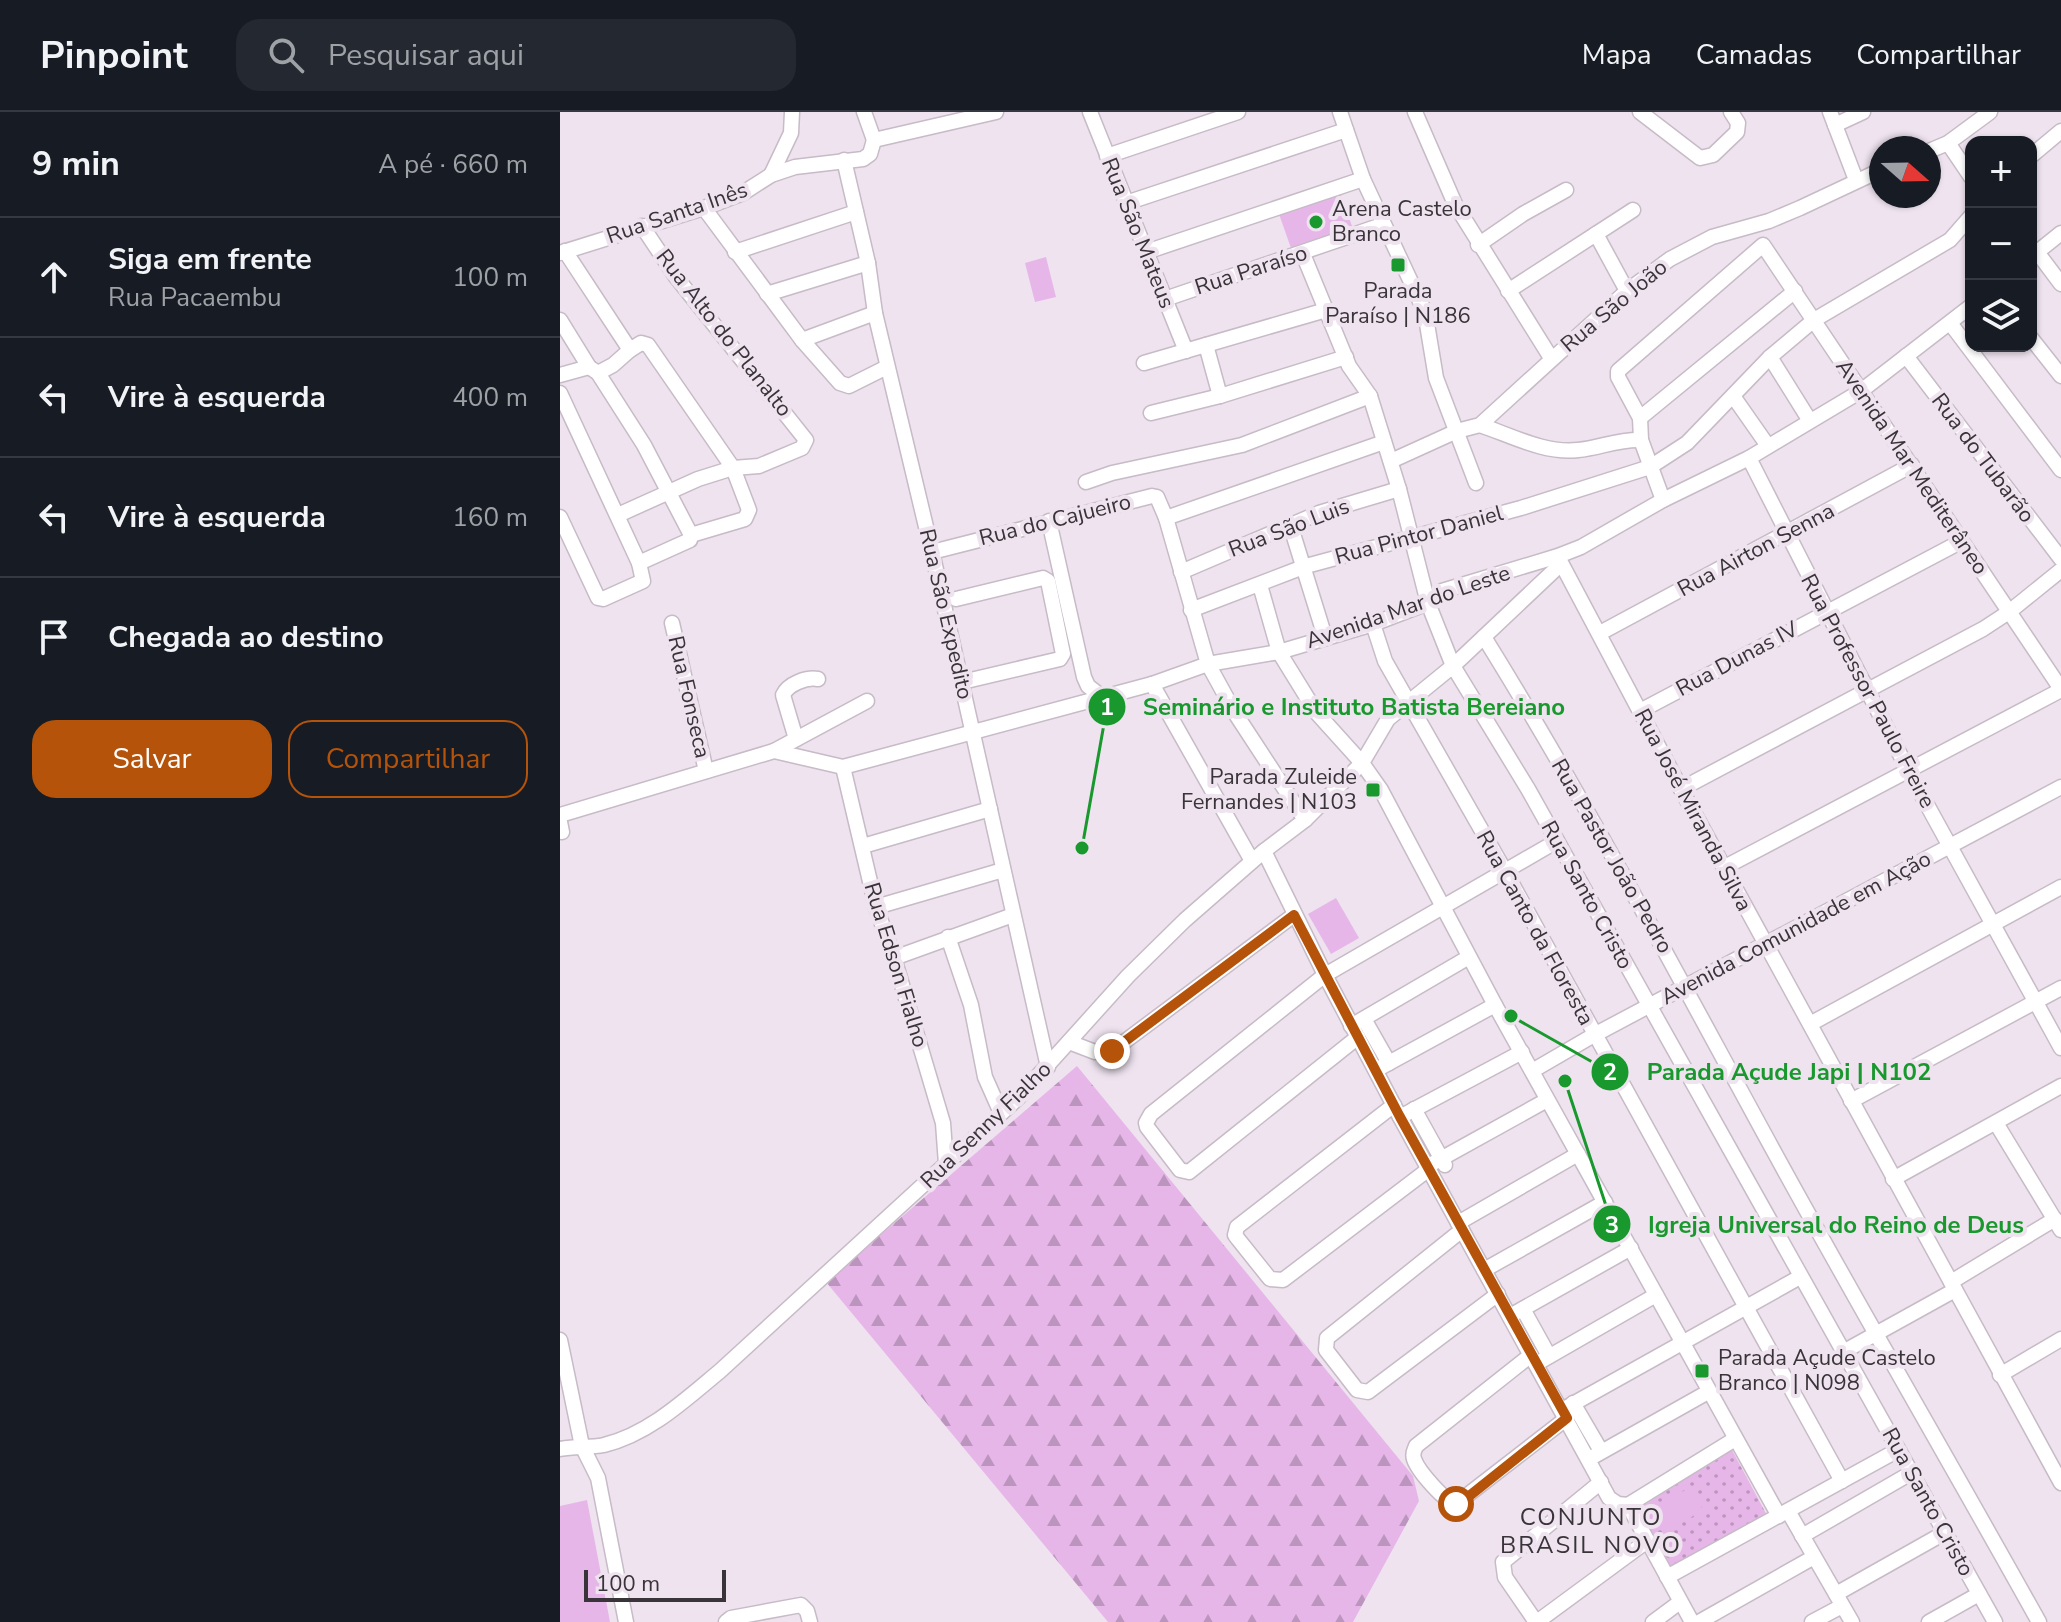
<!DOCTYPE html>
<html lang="pt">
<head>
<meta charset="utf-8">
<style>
  :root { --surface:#171b24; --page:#242831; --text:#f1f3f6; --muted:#9ea1a6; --line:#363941; --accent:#b45309 }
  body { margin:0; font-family:"Nunito Sans",sans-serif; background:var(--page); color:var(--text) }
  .controls { position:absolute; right:24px; top:24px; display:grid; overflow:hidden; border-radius:16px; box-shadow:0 2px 6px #0004 }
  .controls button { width:72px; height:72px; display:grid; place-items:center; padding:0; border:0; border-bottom:2px solid var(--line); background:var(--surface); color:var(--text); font:40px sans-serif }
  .compass { position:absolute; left:1309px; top:24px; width:72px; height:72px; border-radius:50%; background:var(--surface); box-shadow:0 2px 6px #0004; rotate:110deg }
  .scale { position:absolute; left:24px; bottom:20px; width:142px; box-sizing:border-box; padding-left:8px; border:4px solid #393439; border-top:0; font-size:22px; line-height:28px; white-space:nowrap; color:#393439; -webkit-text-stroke:6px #eee3ef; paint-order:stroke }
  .stop { position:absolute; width:24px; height:24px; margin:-18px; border:6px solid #b45309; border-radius:50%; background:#fff }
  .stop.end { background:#b45309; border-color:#fff; box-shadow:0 2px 8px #0008 }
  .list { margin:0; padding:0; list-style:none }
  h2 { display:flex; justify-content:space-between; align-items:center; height:104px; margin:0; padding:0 32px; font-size:34px }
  h2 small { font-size:26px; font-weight:400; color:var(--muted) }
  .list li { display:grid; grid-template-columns:52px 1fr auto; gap:24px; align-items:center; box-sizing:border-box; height:120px; padding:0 32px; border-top:2px solid var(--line) }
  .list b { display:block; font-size:30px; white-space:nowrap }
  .list p { margin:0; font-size:26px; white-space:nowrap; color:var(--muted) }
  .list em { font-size:26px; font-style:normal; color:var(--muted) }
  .actions { display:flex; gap:16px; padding:24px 32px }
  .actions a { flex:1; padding:18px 0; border:2px solid var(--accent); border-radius:24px; text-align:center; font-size:28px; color:var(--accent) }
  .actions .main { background:var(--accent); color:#fff }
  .icon { flex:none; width:44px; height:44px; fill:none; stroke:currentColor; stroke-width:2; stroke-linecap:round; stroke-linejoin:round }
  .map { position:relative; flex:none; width:1501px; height:1510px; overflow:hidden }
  header { display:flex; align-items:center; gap:48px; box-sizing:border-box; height:112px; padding:0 40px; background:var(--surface); border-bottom:2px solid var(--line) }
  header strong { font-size:38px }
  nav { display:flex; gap:44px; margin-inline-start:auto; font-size:28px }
  .search { width:560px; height:72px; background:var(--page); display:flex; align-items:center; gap:20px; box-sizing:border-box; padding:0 28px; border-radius:24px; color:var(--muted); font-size:30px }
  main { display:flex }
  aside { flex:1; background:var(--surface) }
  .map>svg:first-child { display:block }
  .forest { fill:url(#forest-firs) }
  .park { fill:url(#park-dots) }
  .garden { fill:#e7b6e9 }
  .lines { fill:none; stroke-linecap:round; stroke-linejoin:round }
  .minor-casing { stroke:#c6bbc6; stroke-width:17 }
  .minor { stroke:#fff; stroke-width:14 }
  .route { stroke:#b45309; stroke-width:10 }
  .poi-dot { fill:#18982d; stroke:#eee3ef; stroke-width:3 }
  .labels { text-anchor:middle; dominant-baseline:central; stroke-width:8; stroke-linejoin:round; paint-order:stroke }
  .poi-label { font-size:22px; fill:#393439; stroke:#eee3ef; text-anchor:start }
  .street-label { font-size:22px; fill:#393439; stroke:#eee3ef }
  .neighbourhood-label { font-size:24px; letter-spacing:2px; fill:#393439; stroke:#eee3ef }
  .leader { fill:none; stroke:#18982d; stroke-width:3 }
  .callout-dot { fill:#18982d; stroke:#eee3ef; stroke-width:3 }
  .mark-label { font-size:24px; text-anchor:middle; font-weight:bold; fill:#fff }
  .callout-label { font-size:24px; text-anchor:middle; font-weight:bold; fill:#18982d; stroke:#eee3ef; stroke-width:8; stroke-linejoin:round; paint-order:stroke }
</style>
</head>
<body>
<header>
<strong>Pinpoint</strong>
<div class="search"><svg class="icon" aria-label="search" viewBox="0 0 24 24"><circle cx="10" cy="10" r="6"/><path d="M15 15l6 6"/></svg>Pesquisar aqui</div>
<nav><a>Mapa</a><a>Camadas</a><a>Compartilhar</a></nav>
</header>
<main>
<aside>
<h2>9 min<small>A pé · 660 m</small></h2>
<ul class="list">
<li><svg class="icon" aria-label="ahead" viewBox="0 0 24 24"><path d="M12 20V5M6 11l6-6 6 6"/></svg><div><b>Siga em frente</b><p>Rua Pacaembu</p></div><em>100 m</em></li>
<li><svg class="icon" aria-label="left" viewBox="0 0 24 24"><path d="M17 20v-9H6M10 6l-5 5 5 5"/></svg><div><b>Vire à esquerda</b></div><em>400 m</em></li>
<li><svg class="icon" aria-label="left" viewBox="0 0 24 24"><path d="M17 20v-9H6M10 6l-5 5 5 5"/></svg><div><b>Vire à esquerda</b></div><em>160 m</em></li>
<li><svg class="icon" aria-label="arrive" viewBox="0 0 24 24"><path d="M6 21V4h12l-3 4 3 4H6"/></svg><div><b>Chegada ao destino</b></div></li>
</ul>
<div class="actions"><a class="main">Salvar</a><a>Compartilhar</a></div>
</aside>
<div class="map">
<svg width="1501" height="1510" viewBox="0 0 1501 1510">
  <defs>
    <pattern id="forest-firs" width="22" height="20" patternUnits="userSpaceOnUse" patternTransform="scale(2)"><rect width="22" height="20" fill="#e7b6e9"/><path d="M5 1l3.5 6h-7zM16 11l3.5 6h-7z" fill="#bc95be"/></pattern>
    <pattern id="park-dots" width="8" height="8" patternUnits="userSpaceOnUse" patternTransform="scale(2)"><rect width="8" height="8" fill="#e7b6e9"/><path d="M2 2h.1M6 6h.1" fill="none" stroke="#bc95be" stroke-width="1.8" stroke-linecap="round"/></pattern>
  </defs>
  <rect width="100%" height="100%" fill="#eee3ef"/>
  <path class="forest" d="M517,954L853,1364L859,1389L793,1510H548L266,1170Z"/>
  <path class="park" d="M1171,1336L1209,1407L1110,1462L1075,1399Z"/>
  <g class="garden">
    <path d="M780,80L793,117L732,139L719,102Z"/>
    <path d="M486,145L496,185L475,190L465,151Z"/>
    <path d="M776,786L799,826L771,842L748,802Z"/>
    <path d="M1131,1375L1143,1398L1108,1419L1094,1395Z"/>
    <path d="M27,1388L50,1510H0V1394Z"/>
  </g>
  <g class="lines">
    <defs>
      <g id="minor">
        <path d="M304,0L314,28"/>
        <path d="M530,0L626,239"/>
        <path d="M780,0L803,67L865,200L876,266L916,371"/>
        <path d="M855,0L895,92L991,246"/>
        <path d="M1080,0L1140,46L1153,43L1177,20L1178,11L1171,0"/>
        <path d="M1270,0L1296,68"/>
        <path d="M1275,13L1303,0"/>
        <path d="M314,28L436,0"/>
        <path d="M1388,31L1411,65"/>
        <path d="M1369,39L1388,31L1430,0"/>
        <path d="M547,44L678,0"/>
        <path d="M1471,44L1501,19"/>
        <path d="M284,48L308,151L315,201L372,440L488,955"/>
        <path d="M211,63L231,21L232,0"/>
        <path d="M566,91L786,18"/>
        <path d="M144,96L242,228L280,271L289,274L327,255"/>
        <path d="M1036,122L1067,179"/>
        <path d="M918,133L963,102L1006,78"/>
        <path d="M5,139L70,238L81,231L88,233L173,356L189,398L185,407L131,423"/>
        <path d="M175,140L296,100"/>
        <path d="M586,140L803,67"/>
        <path d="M1477,140L1501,172"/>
        <path d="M0,141L144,96L183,81L211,63L235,55L303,47L310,42L314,28"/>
        <path d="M743,142L789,254L810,284L839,377L868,491L893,554L968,677L1435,1510"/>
        <path d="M1471,145L1501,121"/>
        <path d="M948,179L1073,98"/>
        <path d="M207,182L308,151"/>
        <path d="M605,187L822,113"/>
        <path d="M0,208L29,255L38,261L84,333L131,423L130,428L79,451"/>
        <path d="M1390,211L1501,358"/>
        <path d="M1471,226L1501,264"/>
        <path d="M242,228L315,201"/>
        <path d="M646,233L660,284"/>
        <path d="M1346,244L1501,447"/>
        <path d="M1210,245L1250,309"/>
        <path d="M584,251L766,198"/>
        <path d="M38,261L53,253L70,238"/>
        <path d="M0,263L29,255"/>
        <path d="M0,281L79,451L83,469L43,487L38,486L0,405"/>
        <path d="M1173,284L1208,334"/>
        <path d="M591,301L660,284L786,245"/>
        <path d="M1080,306L1235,179"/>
        <path d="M920,313C950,323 985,342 1018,338C1040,336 1058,327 1081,328"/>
        <path d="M1189,346L1349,660L1501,936"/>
        <path d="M831,349L897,319L920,313L1067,179L1110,147L1152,125L1209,109L1240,96L1321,58"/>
        <path d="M526,370L552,361L682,333L810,284"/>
        <path d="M1103,388L1081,328L1080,306L1058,265V259L1203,133L1501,577"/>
        <path d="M58,403L138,367L173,356L199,354L242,336L246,328L116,165L82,114"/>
        <path d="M606,406L824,330"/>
        <path d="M489,409L524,565L528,574L542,585"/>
        <path d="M730,412L765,525"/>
        <path d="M372,440L592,384L597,385L606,406L648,552L675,601L745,708"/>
        <path d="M998,445L1121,677L1501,1371"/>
        <path d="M621,460L759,401L839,377"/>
        <path d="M700,473L719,540L756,600L802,651L821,678L935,893L1219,1404"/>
        <path d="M396,487L483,466L488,469L503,542L500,547L402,570"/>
        <path d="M631,498L746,454L961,396L1090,355L1127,331L1210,245L1254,208L1390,128L1411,104"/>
        <path d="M112,511L146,659"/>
        <path d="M813,512L825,549L946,761L1282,1369"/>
        <path d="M1040,521L1352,353"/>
        <path d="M924,525C1027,691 1118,864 1212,1036C1299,1195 1391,1352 1479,1510"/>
        <path d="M592,572L692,749"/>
        <path d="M1080,599L1402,429"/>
        <path d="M236,627L223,583C228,572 246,565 258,567"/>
        <path d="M214,639L307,589"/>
        <path d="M283,655L316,795L334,846L383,1011L386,1052"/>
        <path d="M1121,677L1423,517L1449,500L1501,458"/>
        <path d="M0,703L214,639L283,655L592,572L648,552L719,540L813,512L868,491L882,479L998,444L1021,435L1103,388L1189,346L1301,279L1411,194"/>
        <path d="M0,710L2,720"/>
        <path d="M303,734L430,697"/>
        <path d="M704,739L765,863L840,1005L1049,1386L1058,1392L1068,1393"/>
        <path d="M1165,755L1501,578"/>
        <path d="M316,795L443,758"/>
        <path d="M388,825L411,893L425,965L441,1001"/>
        <path d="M334,846L453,803"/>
        <path d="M804,907L829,951"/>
        <path d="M1250,912L1501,775"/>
        <path d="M791,914L909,845"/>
        <path d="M798,925L629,1060L620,1058L587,1015L586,1011L591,1002L765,863L997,729"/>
        <path d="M509,930L535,940L552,939L734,803"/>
        <path d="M816,958L935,893"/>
        <path d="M972,959L1034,923L1501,675"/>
        <path d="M1291,989L1501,876"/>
        <path d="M834,993L677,1115L675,1123L678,1127L710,1167L723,1168L865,1060L868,1054L987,988"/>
        <path d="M854,997L885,1053"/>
        <path d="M840,1005L962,940"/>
        <path d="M1436,1011L1501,1118"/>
        <path d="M1333,1067L1501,974"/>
        <path d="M898,1111L1018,1042"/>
        <path d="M902,1118L767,1226L766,1238L797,1278L808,1280L938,1182"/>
        <path d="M924,1158L1045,1090"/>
        <path d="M1391,1170L1495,1107"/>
        <path d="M963,1197L989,1244"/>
        <path d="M950,1204L1071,1136"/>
        <path d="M0,1228L22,1334L38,1366L66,1510"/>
        <path d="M1283,1240L1395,1178"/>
        <path d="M971,1243L856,1334C854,1340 852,1341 854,1347C858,1359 885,1390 896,1392L1007,1306"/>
        <path d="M976,1252L1096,1183"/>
        <path d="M1440,1263L1501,1227"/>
        <path d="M1013,1291L1041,1339"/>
        <path d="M1002,1298L1240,1165"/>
        <path d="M0,1337C15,1334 29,1336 44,1333C89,1322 125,1288 160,1259L458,986L568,864L625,808L704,739L745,708L802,651L828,607L893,554L1001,452"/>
        <path d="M1029,1347L1148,1280"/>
        <path d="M1068,1393L1132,1510"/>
        <path d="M1068,1393L1175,1327"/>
        <path d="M1228,1399L1292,1510"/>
        <path d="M1242,1424L1351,1361"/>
        <path d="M1107,1465L1338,1338"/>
        <path d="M1276,1482L1386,1420"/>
        <path d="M166,1510L171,1506L241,1493L247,1499L250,1510"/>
        <path d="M976,1510L945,1465L943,1450L1041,1370"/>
        <path d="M977,1510L1087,1429"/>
        <path d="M1093,1510L1120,1490"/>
        <path d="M1139,1510L1254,1445"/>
        <path d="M1252,1510L1282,1494"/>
        <path d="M1369,1510L1419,1482"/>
      </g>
    </defs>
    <use href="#minor" class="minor-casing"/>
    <use href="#minor" class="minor"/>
  </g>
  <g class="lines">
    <path class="route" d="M552,939L734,803L840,1005L1007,1306L903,1389L896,1392"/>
  </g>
  <g class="poi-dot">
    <circle cx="756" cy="110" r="8"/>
    <rect x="830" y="145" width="16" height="16" rx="4"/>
    <rect x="805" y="670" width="16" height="16" rx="4"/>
    <rect x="1134" y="1251" width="16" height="16" rx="4"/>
  </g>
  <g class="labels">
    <g class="poi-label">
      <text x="772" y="97">Arena Castelo<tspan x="772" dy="25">Branco</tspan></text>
      <text x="838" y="179" text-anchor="middle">Parada<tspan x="838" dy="25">Paraíso | N186</tspan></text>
      <text x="797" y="665" text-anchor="end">Parada Zuleide<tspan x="797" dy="25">Fernandes | N103</tspan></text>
      <text x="1158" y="1246">Parada Açude Castelo<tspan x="1158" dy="25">Branco | N098</tspan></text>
    </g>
    <g class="street-label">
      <text transform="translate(117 101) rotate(-19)">Rua Santa Inês</text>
      <text transform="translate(578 121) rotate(68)">Rua São Mateus</text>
      <text transform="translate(691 158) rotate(-18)">Rua Paraíso</text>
      <text transform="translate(1054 194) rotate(-40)">Rua São João</text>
      <text transform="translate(164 221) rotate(52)">Rua Alto do Planalto</text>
      <text transform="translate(1423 346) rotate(53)">Rua do Tubarão</text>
      <text transform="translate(1352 355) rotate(56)">Avenida Mar Mediterâneo</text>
      <text transform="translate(495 408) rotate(-14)">Rua do Cajueiro</text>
      <text transform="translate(729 416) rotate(-21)">Rua São Luis</text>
      <text transform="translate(859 423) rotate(-15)">Rua Pintor Daniel</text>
      <text transform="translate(1196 438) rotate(-28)">Rua Airton Senna</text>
      <text transform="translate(848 495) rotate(-19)">Avenida Mar do Leste</text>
      <text transform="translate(386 502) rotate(77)">Rua São Expedito</text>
      <text transform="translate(1177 547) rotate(-28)">Rua Dunas IV</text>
      <text transform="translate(1308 579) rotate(62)">Rua Professor Paulo Freire</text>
      <text transform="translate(129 585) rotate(77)">Rua Fonseca</text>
      <text transform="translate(1133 698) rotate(62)">Rua José Miranda Silva</text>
      <text transform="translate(1052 744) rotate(60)">Rua Pastor João Pedro</text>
      <text transform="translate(1027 783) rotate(61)">Rua Santo Cristo</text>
      <text transform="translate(975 816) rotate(61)">Rua Canto da Floresta</text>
      <text transform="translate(1236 816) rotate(-28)">Avenida Comunidade em Ação</text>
      <text transform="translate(336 853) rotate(73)">Rua Edson Fialho</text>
      <text transform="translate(426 1013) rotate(-44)">Rua Senny Fialho</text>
      <text transform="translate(1368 1390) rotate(61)">Rua Santo Cristo</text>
    </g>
    <g class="neighbourhood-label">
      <text x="1031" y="1405">CONJUNTO<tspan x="1031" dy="28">BRASIL NOVO</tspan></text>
    </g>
  </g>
  <path class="leader" d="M522 736L547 595M951 904L1050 960M1005 969L1052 1112"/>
  <g class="callout-dot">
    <circle cx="522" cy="736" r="8"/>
    <circle cx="951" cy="904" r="8"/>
    <circle cx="1005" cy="969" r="8"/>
    <circle cx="547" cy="595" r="20"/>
    <circle cx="1050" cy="960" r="20"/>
    <circle cx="1052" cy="1112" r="20"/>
  </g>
  <g class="mark-label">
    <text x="547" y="603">1</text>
    <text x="1050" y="968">2</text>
    <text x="1052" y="1121">3</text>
  </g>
  <g class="callout-label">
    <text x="794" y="603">Seminário e Instituto Batista Bereiano</text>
    <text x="1229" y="968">Parada Açude Japi | N102</text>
    <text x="1276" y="1121">Igreja Universal do Reino de Deus</text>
  </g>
</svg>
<div class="controls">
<button>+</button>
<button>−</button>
<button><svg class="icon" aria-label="layers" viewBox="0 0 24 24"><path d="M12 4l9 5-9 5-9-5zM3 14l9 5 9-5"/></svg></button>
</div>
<svg class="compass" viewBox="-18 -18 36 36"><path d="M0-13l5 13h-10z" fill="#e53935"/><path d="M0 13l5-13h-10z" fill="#9ea1a6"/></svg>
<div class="scale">100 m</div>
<div class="stop" style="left:896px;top:1392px"></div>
<div class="stop end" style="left:552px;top:939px"></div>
</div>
</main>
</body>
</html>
